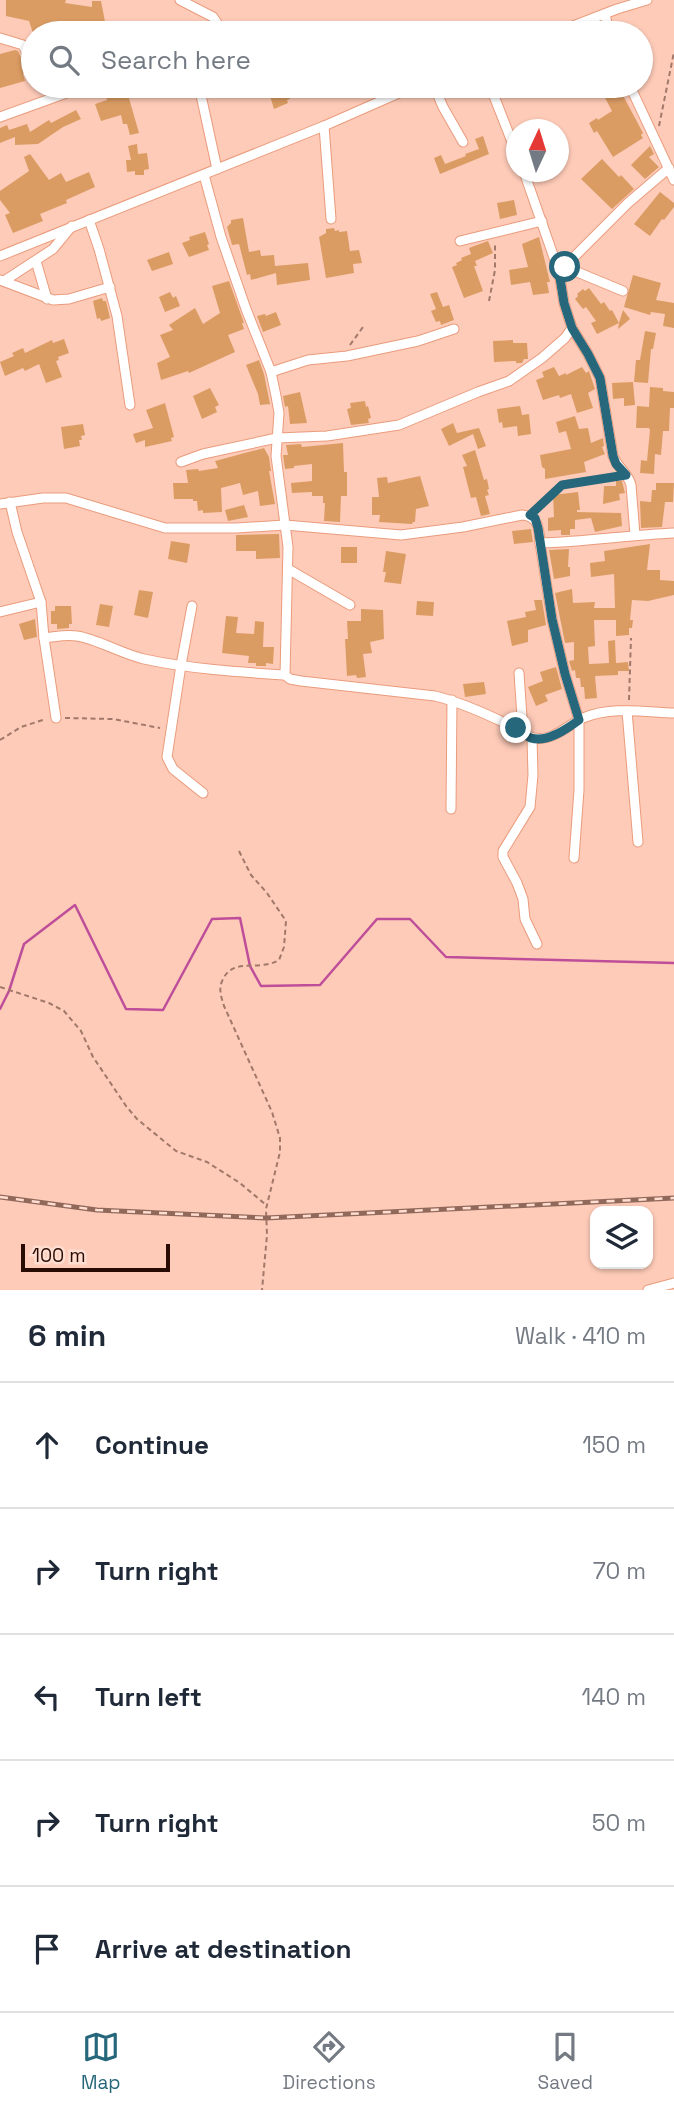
<!DOCTYPE html>
<html lang="en">
<head>
<meta charset="utf-8">
<style>
  :root { --surface:#fff; --page:#f6f6f7; --text:#1f2937; --muted:#747a83; --line:#e0e1e3; --accent:#26677b }
  body { margin:0; font-family:"Space Grotesk",sans-serif; background:var(--page); color:var(--text) }
  .controls { position:absolute; right:21px; bottom:21px; display:grid; overflow:hidden; border-radius:14px; box-shadow:0 2px 5px #0004 }
  .controls button { width:63px; height:63px; display:grid; place-items:center; padding:0; border:0; border-bottom:2px solid var(--line); background:var(--surface); color:var(--text); font:35px sans-serif }
  .compass { position:absolute; left:506px; top:119px; width:63px; height:63px; border-radius:50%; background:var(--surface); box-shadow:0 2px 5px #0004; rotate:4deg }
  .scale { position:absolute; left:21px; bottom:18px; width:149px; box-sizing:border-box; padding-left:7px; border:4px solid #280b02; border-top:0; font-size:19px; line-height:24px; white-space:nowrap; color:#280b02; -webkit-text-stroke:5px #ffddd0; paint-order:stroke }
  .stop { position:absolute; width:21px; height:21px; margin:-16px; border:5px solid #26677b; border-radius:50%; background:#fff }
  .stop.end { background:#26677b; border-color:#fff; box-shadow:0 2px 7px #0008 }
  .list { margin:0; padding:0; list-style:none }
  h2 { display:flex; justify-content:space-between; align-items:center; height:91px; margin:0; padding:0 28px; font-size:30px }
  h2 small { font-size:23px; font-weight:400; color:var(--muted) }
  .list li { display:grid; grid-template-columns:46px 1fr auto; gap:21px; align-items:center; box-sizing:border-box; height:126px; padding:0 28px; border-top:2px solid var(--line) }
  .list b { display:block; font-size:26px; white-space:nowrap }
  .list em { font-size:23px; font-style:normal; color:var(--muted) }
  .icon { flex:none; width:38px; height:38px; fill:none; stroke:currentColor; stroke-width:2; stroke-linecap:round; stroke-linejoin:round }
  .map { position:relative; flex:none; width:674px; height:1290px; overflow:hidden }
  .search { position:absolute; background:var(--surface); box-shadow:0 2px 5px #0004; left:21px; right:21px; top:21px; height:77px; display:flex; align-items:center; gap:18px; box-sizing:border-box; padding:0 24px; border-radius:38px; color:var(--muted); font-size:26px }
  .sheet { height:721px; background:var(--surface) }
  nav { display:flex; justify-content:space-around; align-items:center; box-sizing:border-box; height:98px; border-top:2px solid var(--line); background:var(--surface); font-size:19px; color:var(--muted) }
  nav a { display:grid; justify-items:center; gap:4px }
  nav .on { color:var(--accent) }
  .map>svg:first-child { display:block }
  .lines { fill:none; stroke-linecap:round; stroke-linejoin:round }
  .stream { stroke:#be4e9a; stroke-width:2.5 }
  .building { fill:#db9c63 }
  .minor-casing { stroke:#ea9b7c; stroke-width:11 }
  .path { stroke:#a17869; stroke-width:2; stroke-dasharray:5 3.5; stroke-linecap:butt }
  .minor { stroke:#fff; stroke-width:9 }
  .rail-casing { stroke:#91695b; stroke-width:5 }
  .rail { stroke:#ffddd0; stroke-width:2.5; stroke-dasharray:8; stroke-linecap:butt }
  .route { stroke:#26677b; stroke-width:9 }
</style>
</head>
<body>
<div class="map">
<svg width="674" height="1290" viewBox="0 0 674 1290">
  <rect width="100%" height="100%" fill="#fecbb8"/>
  <g class="lines">
    <path class="stream" d="M0,1009L9,991L24,944L75,905L126,1009L163,1010L212,919L240,918L250,966L261,986L320,985L377,919H410L446,957L674,963"/>
  </g>
  <g class="building">
    <path d="M6,0H66L65,3L92,7V1H101L107,32L33,33L29,21L6,16Z"/>
    <path d="M15,50L18,51L23,62L26,73L23,74L25,81L0,88V54Z"/>
    <path d="M267,86H286L290,99L287,100L288,103L274,109Z"/>
    <path d="M126,88L139,133L130,135L127,124H123L121,115L101,121L95,104L107,100L104,91Z"/>
    <path d="M619,88L643,133L641,135L643,138L613,157L597,131L594,133L589,123L597,118L598,120L612,111L604,96Z"/>
    <path d="M76,110L81,119L63,127L38,144L15,145V137L0,143V128L7,125L9,130L27,124L30,132L49,120L51,123Z"/>
    <path d="M483,136L489,154L440,174L434,158L441,155L445,164L466,156L465,154L479,149L475,139Z"/>
    <path d="M137,144L138,154L147,153L149,169L144,170V175H135V171L127,172L126,160H131L128,146Z"/>
    <path d="M650,146L654,154L649,157L659,167L645,179L631,165Z"/>
    <path d="M30,154L49,180L61,173L66,182L89,172L95,187L66,200L67,203L40,214L43,221L13,233L5,215L10,213L0,200V191L29,171L24,157Z"/>
    <path d="M602,159L619,177L621,175L634,189L612,209L581,179Z"/>
    <path d="M660,192L674,203V207L664,220L662,219L650,236L634,224Z"/>
    <path d="M514,200L517,215L500,219L497,203Z"/>
    <path d="M243,218L249,252L260,250L261,256L274,255L275,266L308,263L310,280L277,285L276,273L251,280L250,274L247,275L239,244L232,245L227,227L231,223V220Z"/>
    <path d="M334,228L335,231L339,230V232L347,231L350,251L359,250L362,263L353,264L354,273L326,278L319,237L326,233V229Z"/>
    <path d="M205,232L209,244L207,245L209,250L189,257L182,243L190,240L189,237Z"/>
    <path d="M539,237L550,282H547L549,293L533,295L530,282L511,285L509,270L528,267L522,244Z"/>
    <path d="M488,241L493,253L475,261L477,266H474L483,291L464,298L452,267L457,265L456,263L462,260L461,258L471,254L469,248Z"/>
    <path d="M169,252L173,264L152,271L147,260Z"/>
    <path d="M633,275L661,283L656,300L674,303V328L663,326L665,314L651,312L650,315L624,307Z"/>
    <path d="M229,281L244,323H242L244,329L228,335L235,352L189,373L188,371L161,380L157,363L170,357L160,335L173,330L169,325L195,308L203,324L220,313L212,286Z"/>
    <path d="M589,288L601,304L604,302L610,311L612,310L619,323L623,310L630,319L618,329L619,323L597,334L591,323L596,321L586,307L583,309L575,299L578,296L577,294L583,289L585,291Z"/>
    <path d="M170,292L173,298L176,296L180,306L165,312L159,297Z"/>
    <path d="M437,292L443,307L449,305L454,320L441,325L440,321L436,322L431,311L436,309L430,294Z"/>
    <path d="M102,298L103,301H106L110,318L101,321L100,318L97,319L93,301Z"/>
    <path d="M276,312L281,325L263,332L257,316L265,314L266,316Z"/>
    <path d="M645,331L656,333L653,349H651L648,383L634,382L636,360H640Z"/>
    <path d="M64,339L69,353L58,357L59,360L56,361L62,377L46,383L39,364L25,371L23,368L5,376L0,362L14,356L12,353L23,348L25,353L52,340L53,343Z"/>
    <path d="M513,340V343H527L528,359H524L522,363H516V361L494,362L493,341Z"/>
    <path d="M259,360L264,374L271,409L270,404L260,405L258,394L246,365Z"/>
    <path d="M554,367L559,376L566,373V375L582,367L586,373L589,371L595,389L588,393L593,408L577,413L571,394L560,398L559,395L543,400L536,380L544,377L542,372Z"/>
    <path d="M633,382L635,405L624,406V398L613,399L612,383Z"/>
    <path d="M650,387L663,388V391L674,392V408H670L669,431H663L661,455L655,454L654,474L640,473L641,460L647,461L650,430L649,428H636L637,406L649,407Z"/>
    <path d="M210,388L219,405L215,407L217,412L202,419L193,396Z"/>
    <path d="M300,392L307,423L290,424L288,406L285,407L283,396Z"/>
    <path d="M365,401L366,407L368,406L371,418L368,419L369,423L351,425L347,409L351,408L350,403Z"/>
    <path d="M165,403L174,437L171,438L172,441L145,447V440L136,443L133,434L153,428L146,410Z"/>
    <path d="M520,406L522,415L529,414L531,434L518,436L517,426L503,428L502,422L499,423L497,409Z"/>
    <path d="M575,416L579,429L588,428L591,443L603,438L604,446L602,447L605,454L584,462L586,472L545,479V469L542,467L540,455L571,449L566,431L559,433L556,422Z"/>
    <path d="M453,423L457,433L479,428L486,446L478,449L473,434L449,446L441,429Z"/>
    <path d="M83,424L85,435L81,436L82,440H79L80,446L64,449L61,427Z"/>
    <path d="M343,443L344,472H347V496H341L340,522L324,521L325,503H323V496H312V492L292,493L291,483L312,481V464L294,466V468L285,469L283,455H288L286,445L301,444L302,447Z"/>
    <path d="M264,448L269,457L271,471H269L275,504L260,506L258,491L243,495L240,483L221,488L222,512L203,513V510L198,511L197,501H193V499H174L173,483H188L186,470L198,469L199,471L218,468L215,461Z"/>
    <path d="M475,450L484,480L487,479L489,489L487,490L489,495L485,496L490,514L481,516L476,497L471,498L463,467L467,466L462,455Z"/>
    <path d="M420,476L429,506L416,509L415,522H413L412,524L379,522L380,515H372V497H379L377,478L387,477L388,483Z"/>
    <path d="M616,481H622L625,493L619,494L620,500L603,504L604,486H616Z"/>
    <path d="M656,483H674L673,502H665L662,527L641,528L640,501L651,502L652,490H656Z"/>
    <path d="M578,492L580,510H577V512L621,513L622,526L595,532L591,518L575,520V529H570V535H561V530L548,531V518L554,517L553,495Z"/>
    <path d="M244,505L248,517L228,521L225,510Z"/>
    <path d="M531,529L533,542L514,544L512,531Z"/>
    <path d="M279,534L280,558L256,559V551H236V535Z"/>
    <path d="M171,541L190,544L187,563L168,559Z"/>
    <path d="M650,544L647,570H660V580L674,581V595L648,601L632,600L630,620H633L632,628H629V635L616,636V620H594L595,646L588,647L589,664L609,663L608,641L615,640L616,663L628,662L629,671H618V675L595,676L597,698L585,699L584,687H581L580,678H576L575,670L572,671L569,661L574,660V642L565,643L555,593L572,589L573,603L595,602L594,608H615L614,574L591,577L590,563L605,561L604,551Z"/>
    <rect x="341" y="547" width="16" height="16"/>
    <path d="M569,549L568,567H570V576L554,579L549,550Z"/>
    <path d="M386,551L406,554L401,584L384,582L386,572H383Z"/>
    <path d="M139,590L153,592L148,618L134,615Z"/>
    <path d="M534,600H542L546,625L528,630V642L512,646L507,621L526,617L525,612L536,610Z"/>
    <path d="M417,601L434,602L433,616L416,615Z"/>
    <path d="M100,604L113,606L109,627L96,625Z"/>
    <path d="M55,606H71L72,624H69V628L57,629V624H51V611H55Z"/>
    <path d="M361,609L383,610L384,639L370,642L372,653L363,654L366,677L357,678L356,675L347,676L345,639H348L347,621H361Z"/>
    <path d="M226,616L238,617L236,633L254,634L255,621L264,622L263,647H274L273,664L266,663V666H256V663H248L249,656L222,653Z"/>
    <path d="M35,619L37,637L24,640L19,624Z"/>
    <path d="M556,667L562,689L545,695L548,701L536,706L528,687L543,681L540,672Z"/>
    <path d="M484,682L486,694L465,697L463,684Z"/>
  </g>
  <g class="lines">
    <defs>
      <g id="minor">
        <path d="M180,0L213,17L217,23L216,33"/>
        <path d="M605,14L609,33"/>
        <path d="M555,33L617,9L647,0"/>
        <path d="M0,38L23,45L33,66"/>
        <path d="M47,86L64,93"/>
        <path d="M199,86L217,169"/>
        <path d="M434,86L443,107L463,142"/>
        <path d="M490,86L516,152"/>
        <path d="M630,86L674,180"/>
        <path d="M0,117L86,86"/>
        <path d="M324,126L331,219"/>
        <path d="M204,175L221,237L246,309L271,372L276,396L279,413L276,456L288,547L285,675L290,679L301,681L435,696C460,702 482,712 505,723C513,727 527,737 534,738C553,742 567,725 583,718C611,706 645,712 674,713"/>
        <path d="M89,220L99,249L117,316L130,405"/>
        <path d="M460,241L542,221"/>
        <path d="M0,256L324,126L415,86"/>
        <path d="M36,261L47,299"/>
        <path d="M565,267L623,291"/>
        <path d="M559,272L628,203L669,168"/>
        <path d="M0,280L53,300L69,299L110,287"/>
        <path d="M4,281L53,249L72,226"/>
        <path d="M572,328L588,354L600,378L613,456C617,467 628,473 631,485L635,535"/>
        <path d="M271,372L308,360L347,356L418,341L454,329"/>
        <path d="M181,462L203,454L277,438L327,436L399,425L478,392L509,381L542,358L565,338L572,328L564,303L559,272L524,172"/>
        <path d="M10,502L17,532L41,602L44,638L56,718"/>
        <path d="M0,504L43,498H66L165,528H236L285,525L401,535L463,527L522,515C539,516 539,529 540,543C585,542 629,535 674,533"/>
        <path d="M540,543L552,619L565,674L579,720V790L574,858"/>
        <path d="M288,569L350,605"/>
        <path d="M192,606L181,665L167,757L173,769L203,793"/>
        <path d="M0,612L41,602"/>
        <path d="M44,638C55,637 66,634 77,636C97,639 122,654 144,659C190,669 238,672 285,675"/>
        <path d="M519,673L523,732"/>
        <path d="M627,711L638,842"/>
        <path d="M532,738L533,775L530,807L503,851V857L517,883L523,899L525,919L537,944"/>
        <path d="M451,809L452,700"/>
        <path d="M648,1290L674,1283"/>
      </g>
    </defs>
    <use href="#minor" class="minor-casing"/>
    <g class="path">
      <path d="M659,126L674,52"/>
      <path d="M489,301L495,270V244"/>
      <path d="M350,345L363,327"/>
      <path d="M537,510L562,485L614,476"/>
      <path d="M629,700L631,638"/>
      <path d="M65,718L113,719L160,728"/>
      <path d="M0,740L21,727L46,719"/>
      <path d="M239,851L251,875L267,893L286,921L284,947L279,960C258,972 234,957 223,979C218,989 221,996 224,1006L272,1112L280,1138V1152L266,1209L267,1235L262,1290"/>
      <path d="M0,987L49,1003L64,1011L81,1031L93,1057L126,1106L137,1119L176,1151L207,1162L240,1183L266,1205"/>
    </g>
    <use href="#minor" class="minor"/>
    <defs>
      <path id="rail" d="M0,1197L97,1210L266,1218L674,1198"/>
    </defs>
    <use href="#rail" class="rail-casing"/>
    <use href="#rail" class="rail"/>
  </g>
  <g class="lines">
    <path class="route" d="M516,728C521,731 526,736 531,738C547,743 567,729 579,720L565,674L552,619L538,528L535,518L530,515L562,485L626,475L616,464L613,456L600,378L588,354L572,328L564,303L559,272L565,267"/>
  </g>
</svg>
<div class="controls">
<button><svg class="icon" aria-label="layers" viewBox="0 0 24 24"><path d="M12 4l9 5-9 5-9-5zM3 14l9 5 9-5"/></svg></button>
</div>
<svg class="compass" viewBox="-18 -18 36 36"><path d="M0-13l5 13h-10z" fill="#e53935"/><path d="M0 13l5-13h-10z" fill="#747a83"/></svg>
<div class="scale">100 m</div>
<div class="stop" style="left:565px;top:267px"></div>
<div class="stop end" style="left:516px;top:728px"></div>
<div class="search"><svg class="icon" aria-label="search" viewBox="0 0 24 24"><circle cx="10" cy="10" r="6"/><path d="M15 15l6 6"/></svg>Search here</div>
</div>
<section class="sheet">
<h2>6 min<small>Walk · 410 m</small></h2>
<ul class="list">
<li><svg class="icon" aria-label="ahead" viewBox="0 0 24 24"><path d="M12 20V5M6 11l6-6 6 6"/></svg><div><b>Continue</b></div><em>150 m</em></li>
<li><svg class="icon" aria-label="right" viewBox="0 0 24 24"><path d="M7 20v-9h11M14 6l5 5-5 5"/></svg><div><b>Turn right</b></div><em>70 m</em></li>
<li><svg class="icon" aria-label="left" viewBox="0 0 24 24"><path d="M17 20v-9H6M10 6l-5 5 5 5"/></svg><div><b>Turn left</b></div><em>140 m</em></li>
<li><svg class="icon" aria-label="right" viewBox="0 0 24 24"><path d="M7 20v-9h11M14 6l5 5-5 5"/></svg><div><b>Turn right</b></div><em>50 m</em></li>
<li><svg class="icon" aria-label="arrive" viewBox="0 0 24 24"><path d="M6 21V4h12l-3 4 3 4H6"/></svg><div><b>Arrive at destination</b></div></li>
</ul>
</section>
<nav>
<a class="on"><svg class="icon" aria-label="map" viewBox="0 0 24 24"><path d="M3 6l6-2 6 2 6-2v14l-6 2-6-2-6 2zM9 4v14M15 6v14"/></svg>Map</a>
<a><svg class="icon" aria-label="directions" viewBox="0 0 24 24"><path d="M12 3l9 9-9 9-9-9zM9 14v-3h6M13 9l2 2-2 2"/></svg>Directions</a>
<a><svg class="icon" aria-label="saved" viewBox="0 0 24 24"><path d="M7 4h10v16l-5-4-5 4z"/></svg>Saved</a>
</nav>
</body>
</html>
